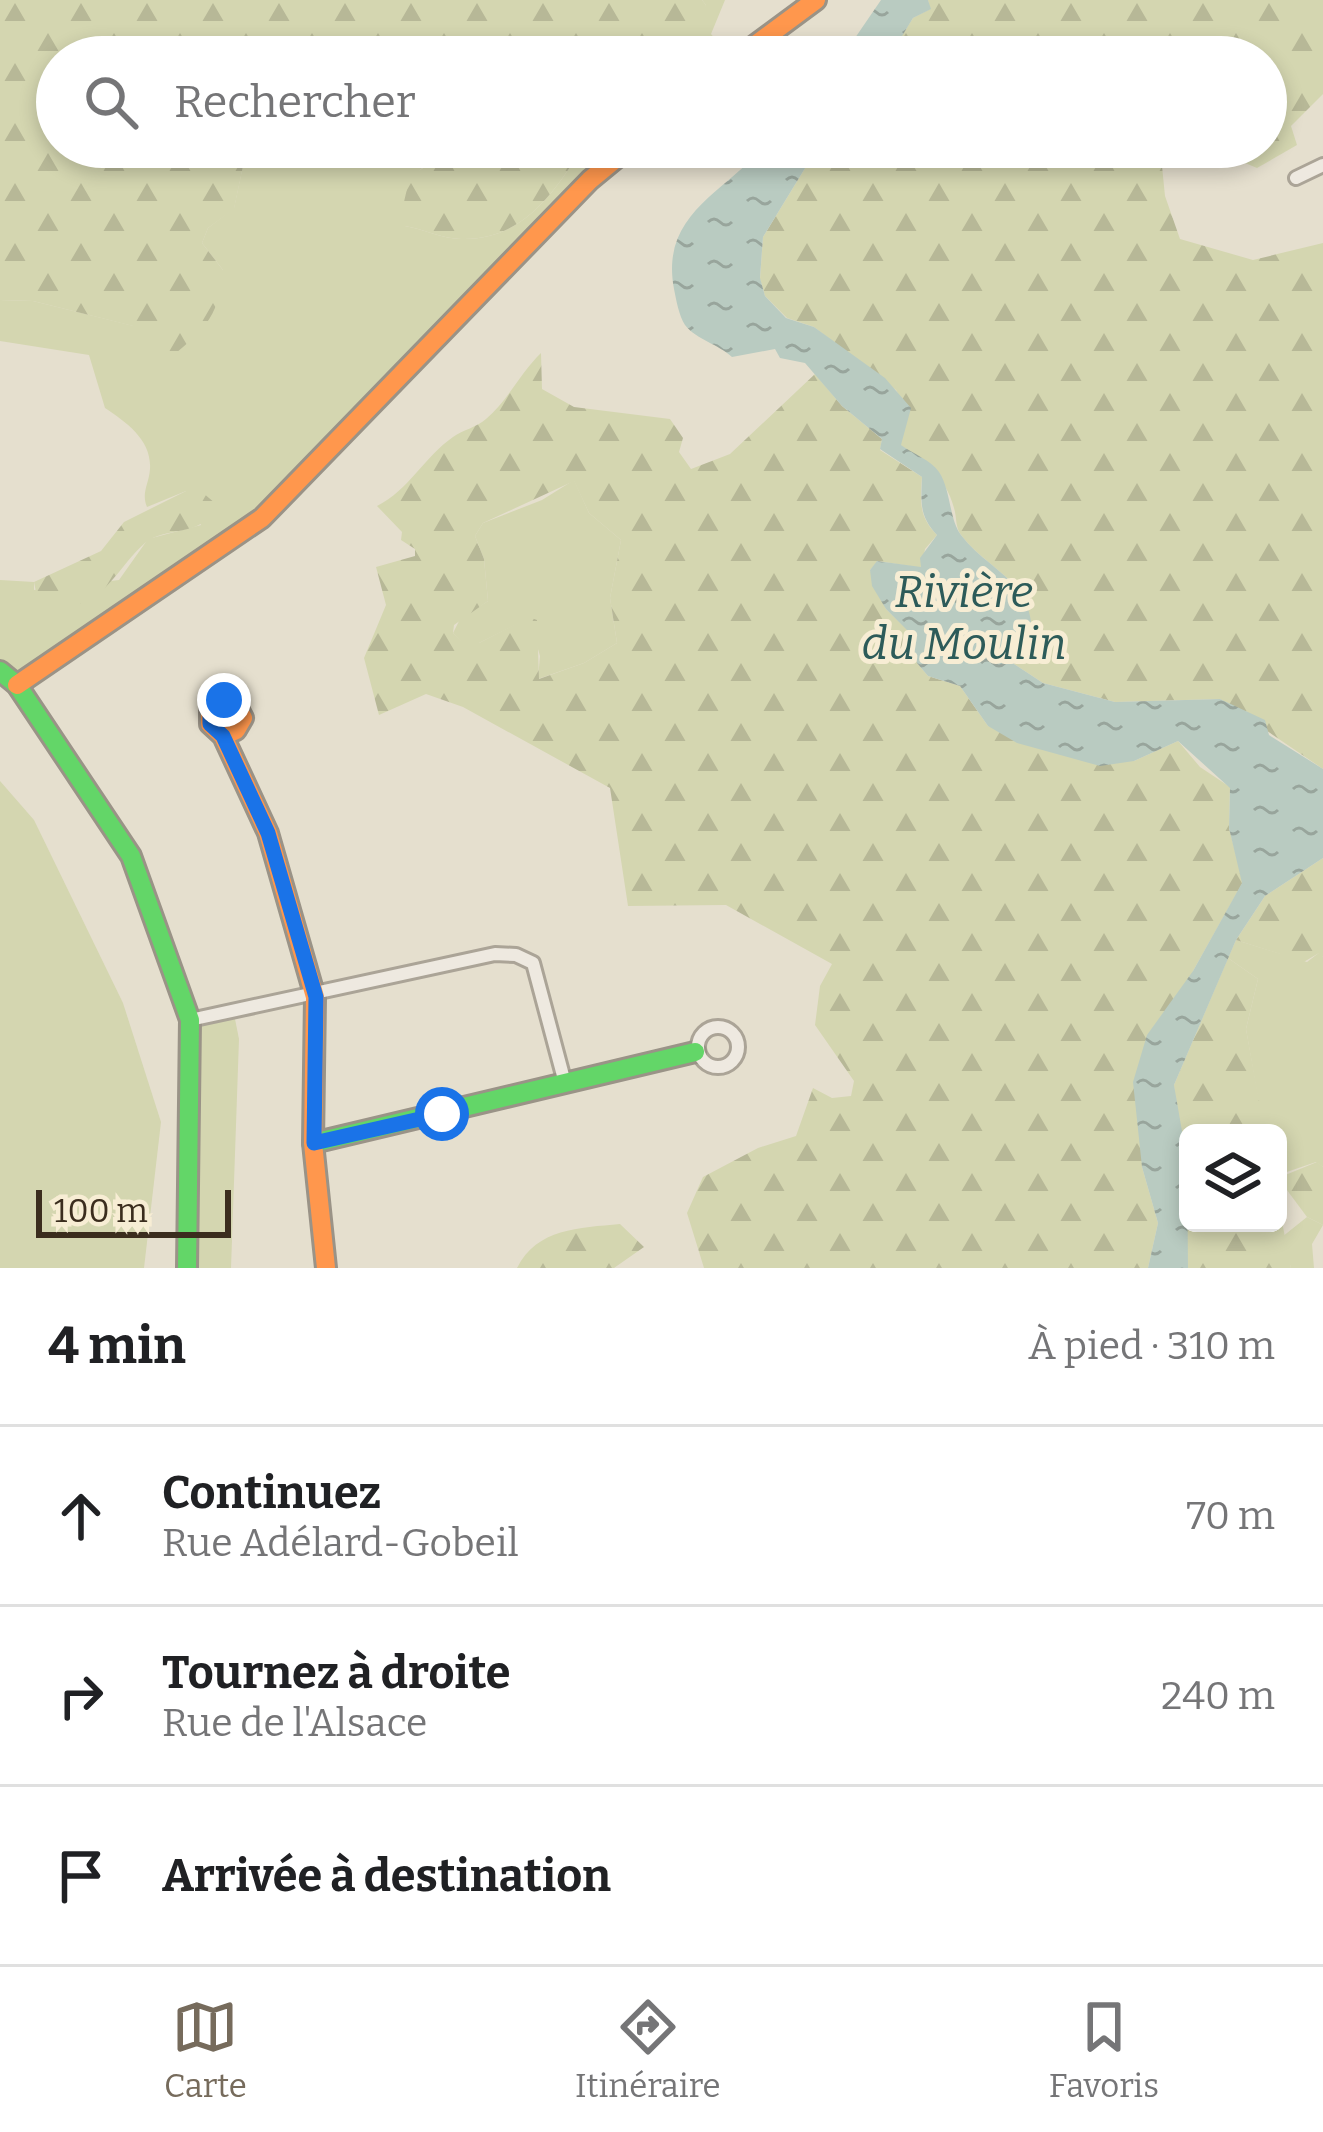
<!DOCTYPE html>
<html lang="fr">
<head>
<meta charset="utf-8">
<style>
  :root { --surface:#fff; --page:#f2f2f2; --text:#202124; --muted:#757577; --line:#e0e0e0; --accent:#766b5c }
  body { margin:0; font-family:Bitter,serif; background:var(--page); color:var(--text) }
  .controls { position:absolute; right:36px; bottom:36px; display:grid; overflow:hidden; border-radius:18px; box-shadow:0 6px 18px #0003 }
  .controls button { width:108px; height:108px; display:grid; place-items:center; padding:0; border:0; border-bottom:3px solid var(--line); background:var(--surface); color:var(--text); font:60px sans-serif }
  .scale { position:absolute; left:36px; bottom:30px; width:195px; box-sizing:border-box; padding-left:12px; border:6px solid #3b2d1e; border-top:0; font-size:33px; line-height:42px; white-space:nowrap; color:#3b2d1e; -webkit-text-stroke:9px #f7edd4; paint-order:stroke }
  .stop { position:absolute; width:36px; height:36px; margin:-27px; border:9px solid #1a73e8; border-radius:50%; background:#fff }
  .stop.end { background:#1a73e8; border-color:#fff; box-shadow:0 3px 12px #0008 }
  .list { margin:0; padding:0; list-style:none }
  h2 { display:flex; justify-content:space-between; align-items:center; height:156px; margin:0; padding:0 48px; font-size:51px }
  h2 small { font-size:39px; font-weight:400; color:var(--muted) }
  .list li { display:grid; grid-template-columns:78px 1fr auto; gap:36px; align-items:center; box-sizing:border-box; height:180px; padding:0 48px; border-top:3px solid var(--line) }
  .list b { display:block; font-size:45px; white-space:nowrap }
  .list p { margin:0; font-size:39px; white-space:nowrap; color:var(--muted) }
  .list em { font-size:39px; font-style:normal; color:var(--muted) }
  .icon { flex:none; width:66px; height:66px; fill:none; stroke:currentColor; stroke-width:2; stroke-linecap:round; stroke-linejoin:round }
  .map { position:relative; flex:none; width:1323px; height:1268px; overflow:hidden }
  .search { position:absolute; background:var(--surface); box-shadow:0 6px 18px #0003; left:36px; right:36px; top:36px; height:132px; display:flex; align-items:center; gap:30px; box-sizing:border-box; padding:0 42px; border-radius:66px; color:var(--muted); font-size:45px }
  .sheet { height:696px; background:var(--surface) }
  nav { display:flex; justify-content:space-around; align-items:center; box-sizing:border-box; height:168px; border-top:3px solid var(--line); background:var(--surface); font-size:33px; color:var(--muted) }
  nav a { display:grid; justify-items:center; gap:6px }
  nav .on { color:var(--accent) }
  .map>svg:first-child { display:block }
  .grass { fill:#d4d6b0 }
  .forest { fill:url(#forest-firs); fill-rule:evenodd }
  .water { fill:url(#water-ripples) }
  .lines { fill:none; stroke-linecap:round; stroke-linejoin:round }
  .street-casing { stroke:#aba497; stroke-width:18 }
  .fast-casing { stroke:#9a9387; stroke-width:24 }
  .slow-casing { stroke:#9a9387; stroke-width:24 }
  .street { stroke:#eee9e0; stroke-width:12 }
  .fast { stroke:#63d668; stroke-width:18 }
  .slow { stroke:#ff974d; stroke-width:18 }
  .route { stroke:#1a73e8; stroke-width:15 }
  .labels { text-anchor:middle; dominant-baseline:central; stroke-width:10; stroke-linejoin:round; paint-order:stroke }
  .water-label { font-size:45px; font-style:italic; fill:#2d5b59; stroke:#f7edd4 }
</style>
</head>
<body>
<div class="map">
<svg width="1323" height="1268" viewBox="0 0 1323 1268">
  <defs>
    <pattern id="forest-firs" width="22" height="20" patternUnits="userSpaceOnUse" patternTransform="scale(3)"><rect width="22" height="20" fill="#d4d6b0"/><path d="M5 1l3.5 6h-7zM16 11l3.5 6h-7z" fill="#b7b897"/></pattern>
    <pattern id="water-ripples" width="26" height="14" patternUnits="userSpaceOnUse" patternTransform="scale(3)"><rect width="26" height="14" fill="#b9cbc1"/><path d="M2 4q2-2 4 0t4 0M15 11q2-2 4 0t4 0" fill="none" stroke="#98a59c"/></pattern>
  </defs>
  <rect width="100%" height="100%" fill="#e5dfce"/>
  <g class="grass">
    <path d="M702,0H725L711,34L731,57H647L679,51L706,5Z"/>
    <path d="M247,147H475C423,159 403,171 405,226C423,229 444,239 461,239C522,241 554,193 583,147H630L262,518L17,685L0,671V580L34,582V590L119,580L148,539L201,525L186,491L147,507C141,493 149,484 150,469C152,440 126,422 105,408L89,355L0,341V300L33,301L134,326L223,270L202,243L208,228L234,208Z"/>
    <path d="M574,480L589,513L621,540L610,598L617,643L584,663L538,679L540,656L529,618L479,643L463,644L453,633L460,619L488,601L484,559L475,536L483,523L542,500Z"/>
    <path d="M0,781L34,820L123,1003L161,1122L144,1268H0Z"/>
    <path d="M1236,940L1307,962L1320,952L1323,957V1167L1316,1162L1278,1175V1133H1264L1246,1029L1258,979L1228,958Z"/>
    <path d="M233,1009L239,1039L231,1268H187L190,1020Z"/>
    <path d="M1307,1217L1323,1225L1312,1244L1314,1268H1291L1282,1237Z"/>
  </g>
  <g class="forest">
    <path d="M0,0H702L706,5C701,39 678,51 647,57H57V147H247L234,209L208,228L202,243L223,270C219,321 201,332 164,363L135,357L133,326L33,301L0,300Z"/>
    <path d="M928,0H1323V94L1291,126L1297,145L1257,168L1207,147H1266V57H883L886,45L899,40L913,18L930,9Z"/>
    <path d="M475,147H583C554,193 522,241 461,239C444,239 423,229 405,226L400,219L410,176L448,153Z"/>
    <path d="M818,147H1198L1162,166L1165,196L1180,239L1253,260L1323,243V769L1220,699L1115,702L1043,683L1014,664L1016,640L1030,622C1026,579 985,567 961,535C955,527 957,517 954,508C945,475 925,463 900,445L903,403L896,390L814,327L787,318L765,296L760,279L763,237Z"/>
    <path d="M541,353L542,389L574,407L670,419L683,438L679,452L691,469L730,454L815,374L842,406L882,439L880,450L922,477C920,502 919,517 937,535L925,549L922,568L878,561L870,570L886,609L910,632L917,663L928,676L960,686L988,726L1134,761L1178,741L1200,767L1230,787L1229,828L1243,882L1193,971L1142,1167L1158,1223L1148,1268H704L687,1213L703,1177L758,1148L796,1136L813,1088L832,1098L851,1096L854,1081L815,1025L820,986L832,964L726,905L628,906L610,788L463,707L426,694L379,715L364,658L386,605L376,567L415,556V549L401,540L402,532L377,506C409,490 424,457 453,437C463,430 477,427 486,419C507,402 521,372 541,353ZM574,481L589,513L621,540L610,598L617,643L584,663L539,679L537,620L529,617L479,643H463L453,633L454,625L488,601L484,559L475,536L483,523Z"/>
    <path d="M186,491L202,492L216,504C205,539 166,525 145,543C114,569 96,627 37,597L34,582L101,551L124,522Z"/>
    <path d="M1323,858V957L1319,953L1290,970L1280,954L1236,940L1265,896Z"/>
    <path d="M1228,958L1258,979L1246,1029L1265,1133H1188V1223H1278V1201L1291,1268H1188L1174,1085Z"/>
    <path d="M1317,1162L1323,1167V1225L1307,1217L1278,1178Z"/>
    <path d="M620,1224L644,1247L614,1268H517C537,1228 579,1228 620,1224Z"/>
  </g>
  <g class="water">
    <path d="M881,0H928L931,9L913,18L899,41L886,45L883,57H842Z"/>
    <path d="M764,147H818L763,237L760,278L765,296L786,318L814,327L885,378L911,408L901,445C913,454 931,460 939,472C951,490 949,519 961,535C985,567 1026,579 1031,622L1016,640L1014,664L1043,683L1115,702L1220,699L1265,720L1269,735L1323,769V858L1265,896L1236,940L1174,1085L1187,1160L1188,1268H1148L1158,1223L1142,1167L1133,1082L1147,1035L1193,971L1242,883L1229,828L1230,788L1178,741L1134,761L1100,766L1017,743L988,726L960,686L928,676L917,663L910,633L886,609L872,586L870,570L877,561L921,567L920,558L937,535C919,516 921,502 922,477L880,449L882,439L842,406L805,363L780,358L775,349L732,357C718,344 697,340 685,325C679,316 676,299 674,289C660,215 723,193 764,147Z"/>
  </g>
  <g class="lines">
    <defs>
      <g id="street">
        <path d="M1296,178L1323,165"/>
        <path d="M190,1020L495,954L516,955L533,963L565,1083"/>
        <circle cx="718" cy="1047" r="20"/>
      </g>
      <g id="fast">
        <path d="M0,671L17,685L131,856L190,1020L187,1268"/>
        <path d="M313,1143L695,1052"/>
      </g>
      <g id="slow">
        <path d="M739,57L816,0"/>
        <path d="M17,685L262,518L590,180L630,147"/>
        <path d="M223,736L236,730L243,718L236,705L224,700L210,708V724L223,736L268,833L315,997L313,1143L326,1268"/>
      </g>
    </defs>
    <use href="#street" class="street-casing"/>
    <use href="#fast" class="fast-casing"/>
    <use href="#slow" class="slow-casing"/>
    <use href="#street" class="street"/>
    <use href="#fast" class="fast"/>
    <use href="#slow" class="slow"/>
  </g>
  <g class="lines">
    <path class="route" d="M224,700L210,708V724L223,736L268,833L316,997L314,1143L442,1114"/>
  </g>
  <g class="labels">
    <g class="water-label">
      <text x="964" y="592">Rivière<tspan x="964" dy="52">du Moulin</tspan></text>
    </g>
  </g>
</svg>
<div class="controls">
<button><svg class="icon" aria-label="layers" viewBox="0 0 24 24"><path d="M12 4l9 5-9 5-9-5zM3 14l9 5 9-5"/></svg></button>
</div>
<div class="scale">100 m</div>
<div class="stop" style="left:442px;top:1114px"></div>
<div class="stop end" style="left:224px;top:700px"></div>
<div class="search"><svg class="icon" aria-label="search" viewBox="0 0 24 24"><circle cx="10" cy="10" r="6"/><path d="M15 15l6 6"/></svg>Rechercher</div>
</div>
<section class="sheet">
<h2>4 min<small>À pied · 310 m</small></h2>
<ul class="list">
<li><svg class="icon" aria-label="ahead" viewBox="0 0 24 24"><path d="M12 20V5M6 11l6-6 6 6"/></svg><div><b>Continuez</b><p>Rue Adélard-Gobeil</p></div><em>70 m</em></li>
<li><svg class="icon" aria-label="right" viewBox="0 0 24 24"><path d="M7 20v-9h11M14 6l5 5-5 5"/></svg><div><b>Tournez à droite</b><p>Rue de l'Alsace</p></div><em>240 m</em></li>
<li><svg class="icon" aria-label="arrive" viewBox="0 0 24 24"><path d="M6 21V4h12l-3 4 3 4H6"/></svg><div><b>Arrivée à destination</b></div></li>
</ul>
</section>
<nav>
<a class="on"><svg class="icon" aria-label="map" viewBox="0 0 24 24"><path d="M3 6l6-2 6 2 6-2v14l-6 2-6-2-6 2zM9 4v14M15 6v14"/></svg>Carte</a>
<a><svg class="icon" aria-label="directions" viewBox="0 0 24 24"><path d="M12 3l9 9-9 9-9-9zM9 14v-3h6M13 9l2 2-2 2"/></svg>Itinéraire</a>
<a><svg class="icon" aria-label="saved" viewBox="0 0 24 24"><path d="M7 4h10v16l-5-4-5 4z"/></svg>Favoris</a>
</nav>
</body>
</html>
